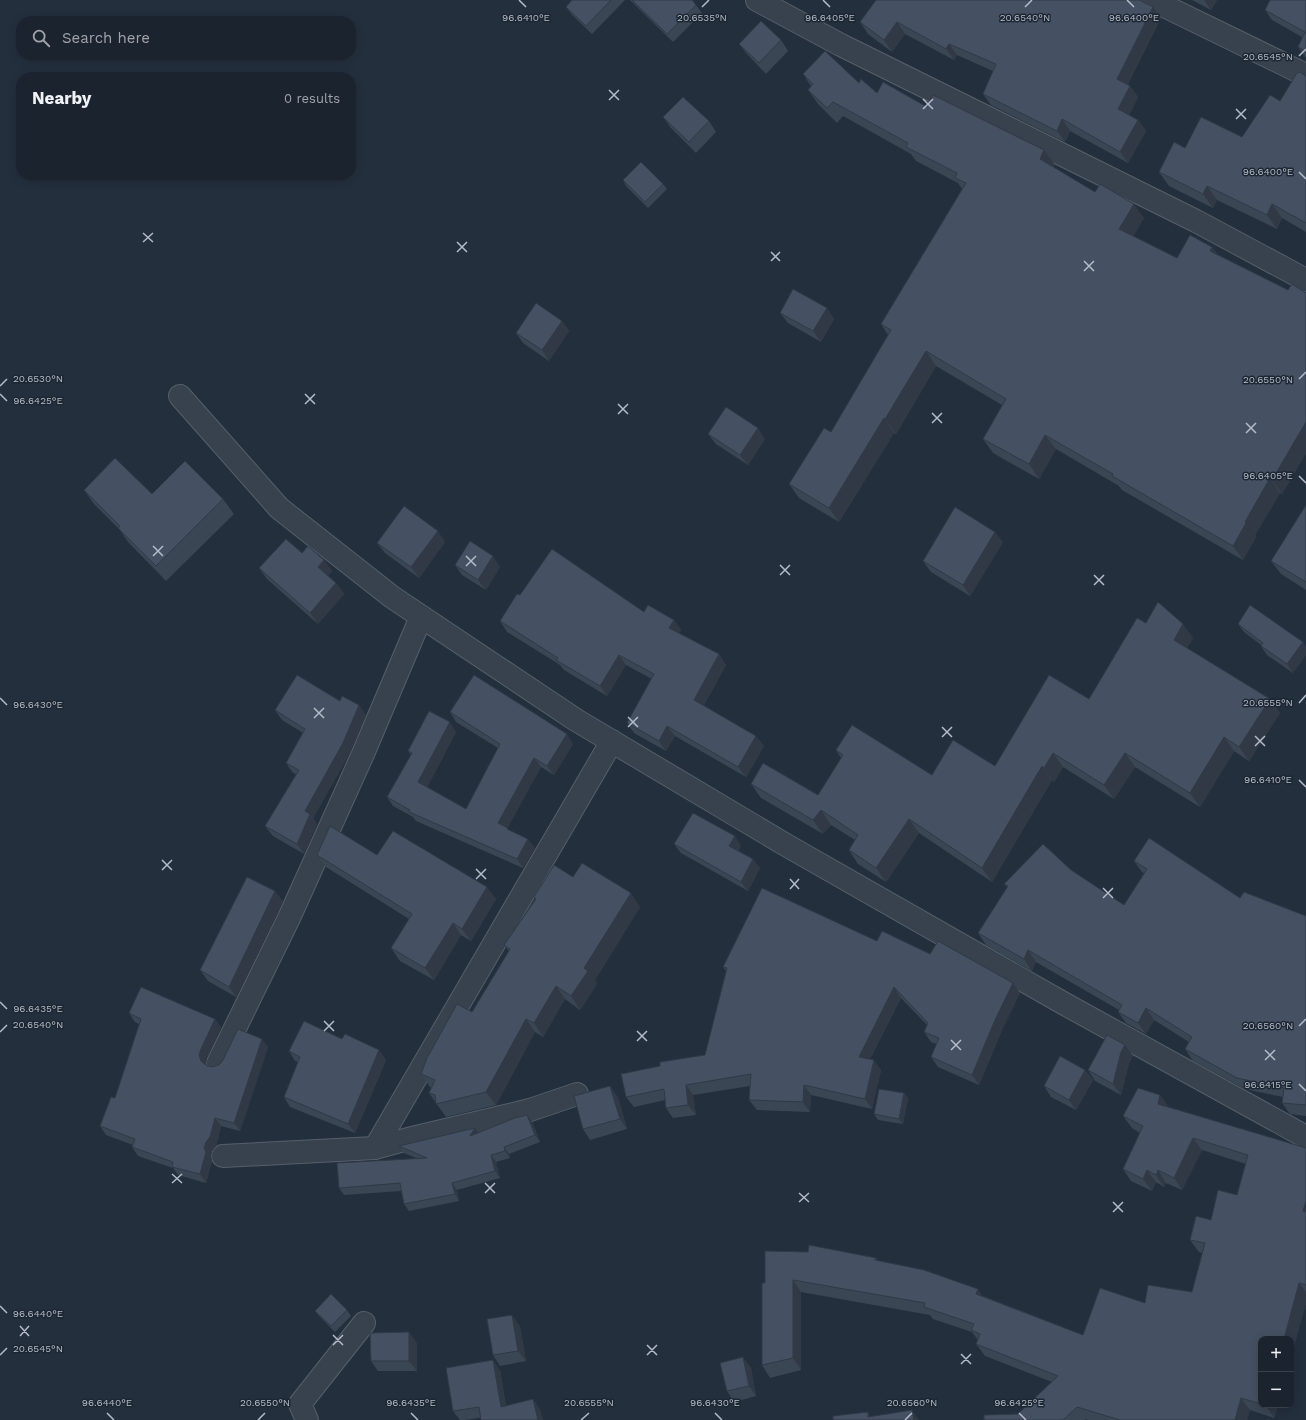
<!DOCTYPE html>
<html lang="en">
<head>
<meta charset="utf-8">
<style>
  :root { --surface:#1b232e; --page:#282f3a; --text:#f1f3f6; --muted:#a0a4aa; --line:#39404a }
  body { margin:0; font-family:"Work Sans",sans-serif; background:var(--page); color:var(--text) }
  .controls { position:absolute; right:12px; bottom:12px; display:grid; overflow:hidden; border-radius:8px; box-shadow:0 2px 10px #0003 }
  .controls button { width:36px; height:36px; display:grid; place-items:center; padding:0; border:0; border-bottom:1px solid var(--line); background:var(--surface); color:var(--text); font:20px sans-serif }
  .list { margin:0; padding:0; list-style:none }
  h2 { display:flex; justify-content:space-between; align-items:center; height:52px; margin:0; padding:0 16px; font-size:17px }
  h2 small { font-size:13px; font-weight:400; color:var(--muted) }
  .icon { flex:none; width:22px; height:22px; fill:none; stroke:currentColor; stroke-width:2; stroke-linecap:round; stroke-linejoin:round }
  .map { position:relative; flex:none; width:1306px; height:1420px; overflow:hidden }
  .search { position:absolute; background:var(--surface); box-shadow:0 2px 10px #0003; left:16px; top:16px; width:340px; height:44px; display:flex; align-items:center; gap:10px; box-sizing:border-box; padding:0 14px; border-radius:16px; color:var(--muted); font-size:15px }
  .panel { position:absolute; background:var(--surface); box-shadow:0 2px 10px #0003; left:16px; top:72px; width:340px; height:108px; border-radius:16px }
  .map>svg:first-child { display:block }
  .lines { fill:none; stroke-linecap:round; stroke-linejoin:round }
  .minor-casing { stroke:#565f6c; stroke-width:24 }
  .minor { stroke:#38414e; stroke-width:22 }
  .wall { fill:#3b4654 }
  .shaded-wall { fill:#303945 }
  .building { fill:#455162; stroke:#303945 }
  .ticks { fill:none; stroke:#b4bcc9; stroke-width:1.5 }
  .ticks-label { font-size:10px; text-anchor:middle; fill:#b4bcc9; stroke:#1d2633; stroke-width:3; stroke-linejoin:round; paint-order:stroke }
</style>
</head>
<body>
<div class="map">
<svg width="1306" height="1420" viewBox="0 0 1306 1420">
  <rect width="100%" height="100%" fill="#242f3e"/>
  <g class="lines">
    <defs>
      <g id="minor">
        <path d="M757,0L841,45L1196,221L1306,280"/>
        <path d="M1152,0L1306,75"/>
        <path d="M180,396L279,508L392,597L576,720L786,845L1063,1003L1306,1137"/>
        <path d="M218,1063L289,918L363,754L421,617"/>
        <path d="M577,1094L530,1110L408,1139L375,1148L612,741"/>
        <path d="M223,1156L375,1148"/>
        <path d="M307,1420L300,1404L364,1323"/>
      </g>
    </defs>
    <use href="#minor" class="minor-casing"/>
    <use href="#minor" class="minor"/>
  </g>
  <g class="wall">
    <path d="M572,0H625L592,34L572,15L566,7Z"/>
    <path d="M630,0H692L696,5L702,13L673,42Z"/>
    <path d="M1192,0H1217L1211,10Z"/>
    <path d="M1306,0V58L1305,57L1298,47L1302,37L1272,20L1265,10Z"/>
    <path d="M1161,18L1128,84L1130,86L1138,97L1129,115L1138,120L1146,131L1128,163L1070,131L1065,142L991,105L983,94L993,71L957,55L954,60L905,34L892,52L868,34L860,22Z"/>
    <path d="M781,40L788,51L766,74L747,54L739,44Z"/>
    <path d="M803,74L859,83L877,93L927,107L1055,165L1053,167L1095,192L1144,218L1133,236L1177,258L1212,247L1218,255L1288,290L1306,293V453L1282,494L1280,493L1255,535L1256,537L1243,560L1122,490L1119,486L1056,449L1039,479L993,453L983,439L1002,405L936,366L896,434L894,433L839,522L799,498L789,484L831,432L888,335L881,324L962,189L958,183L916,161L911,154L843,116L837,123L818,104L808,90L811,86Z"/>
    <path d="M1306,76V232L1282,218L1277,229L1217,200L1213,208L1169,186L1159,172L1185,148L1242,137Z"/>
    <path d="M663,117L709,121L716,132L696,153L671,128Z"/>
    <path d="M623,180L663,184L667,189L648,208L626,186Z"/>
    <path d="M827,308L834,319L821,342L788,323L780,313Z"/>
    <path d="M562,321L569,331L549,361L523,343L516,333Z"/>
    <path d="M708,434L765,439L748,465L716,444Z"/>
    <path d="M84,490L152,494L223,499L234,514L166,581L128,542L119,529L94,504Z"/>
    <path d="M1306,505V590L1281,574L1271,561Z"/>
    <path d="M445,542L419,578L385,553L377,543Z"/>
    <path d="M1003,542L970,596L931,572L923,561Z"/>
    <path d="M302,553L324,560L332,571L328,576L336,583L344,594L318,624L267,579L259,568Z"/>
    <path d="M455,565L500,567L486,590L462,575Z"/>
    <path d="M520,595L644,612L674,620L681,630L679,633L719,654L726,665L704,705L764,746L746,777L675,736L666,751L634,733L627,723L652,679L626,665L607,696L564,670L560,665L507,632L500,621Z"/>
    <path d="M1146,623L1193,638L1187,648L1270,699L1280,713L1249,761L1234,751L1200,807L1135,767L1114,799L1063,767L1054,782L1052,780L992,882L919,833L886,882L858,864L849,850L855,840L831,825L823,834L761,798L751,784L818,795L841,758L836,750L932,775L995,766L1089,699Z"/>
    <path d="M1238,624L1303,642L1306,647V655L1293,673L1267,655L1261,646V645L1244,632Z"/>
    <path d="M340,701L366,715L350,753L313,818L317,824L304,854L273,836L265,826L296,774L293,773L286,763L303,733L282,720L275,710Z"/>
    <path d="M450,712L573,744L554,775L541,767L507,828L509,830L535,848L523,868L416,821L413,817L393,806L387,797L411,755L408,751L456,732L427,787L466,809L498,748L456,722Z"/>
    <path d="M674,844L741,846L738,851L760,868L748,891L681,853Z"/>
    <path d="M317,855H377L496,899L471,941L461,935L434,980L400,961L391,948L409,919L326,867Z"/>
    <path d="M1134,861L1240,898L1306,916V1116L1290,1114L1282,1103L1283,1097L1245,1089L1193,1061L1185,1049L1189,1042L1154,1020L1146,1034L1126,1023L1118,1012L1119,1010L1036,962L1032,971L986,945L978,933L1007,887L1004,884L1071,870L1124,905L1144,873L1142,872Z"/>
    <path d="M573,877L640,907L595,980L597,984L580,1010L565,999L543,1037L535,1032L496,1105L446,1117L429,1093L431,1088L430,1087L421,1074L472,1012L509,951L504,945L535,899L534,897Z"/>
    <path d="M275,891L283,902L236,997L208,981L200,970Z"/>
    <path d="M877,941L930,954L1013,983L1020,993L1002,1030L979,1085L938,1067L931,1057L937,1044L931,1042L924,1032L927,1025L901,998L870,1059L881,1070L872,1109L811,1095L810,1112L757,1110L749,1100L750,1086L693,1095L696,1115L673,1118L666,1108L665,1100L634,1107L626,1097L660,1066L705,1055L726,971L723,967Z"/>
    <path d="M129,1013L221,1027L207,1058L206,1063L207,1066L212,1067L268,1047L240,1131L221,1126L216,1146L212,1151L211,1156L212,1161L206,1183L178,1175L173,1168L138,1156L132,1147L133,1145L106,1135L100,1126L115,1098L139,1024L135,1022Z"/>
    <path d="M342,1039L379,1050L386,1060L355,1133L290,1107L284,1097L298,1062L295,1061L289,1051Z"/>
    <path d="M1133,1056L1129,1063L1121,1095L1095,1081L1088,1070Z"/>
    <path d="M1085,1070L1093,1080L1076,1110L1051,1097L1044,1086Z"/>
    <path d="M904,1093L908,1098L903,1124L878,1120L874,1114Z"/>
    <path d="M618,1097L627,1129L590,1140L583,1129Z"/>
    <path d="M1169,1107L1306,1148V1303L1291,1357V1339H1261V1405H1278L1274,1418L1250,1410L1247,1420H1088L1085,1419V1420H984L1018,1414L1052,1382L985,1356L976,1344L978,1340L972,1332L933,1319L930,1315L801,1292V1370L770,1378L762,1365L765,1283L876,1258L878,1261L983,1296L1083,1335L1145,1303L1192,1292L1202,1253L1199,1252L1190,1240L1237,1195L1246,1164L1202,1150L1182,1190L1166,1183L1164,1187L1156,1182L1152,1191L1131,1181L1123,1169L1140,1133L1132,1128L1123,1116Z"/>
    <path d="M527,1115L532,1122L540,1142L509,1154L510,1158L496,1162L500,1178L457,1190L459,1201L409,1211L404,1204L401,1191L344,1195L339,1188L416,1158L404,1153L399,1146L478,1133Z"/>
    <path d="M347,1310L351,1316L335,1332L319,1316L315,1311Z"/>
    <path d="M520,1326L526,1361L500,1366L493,1355Z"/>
    <path d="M417,1343V1371H378L371,1361Z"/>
    <path d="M751,1368L756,1396L734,1402L727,1391Z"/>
    <path d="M500,1370L506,1406L540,1409L465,1420H460L453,1411Z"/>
  </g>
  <g class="shaded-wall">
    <path d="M1204,0H1217L1211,10Z"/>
    <path d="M1153,7L1161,18L1125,90L1117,79Z"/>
    <path d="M897,22L905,34L892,52L884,40Z"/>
    <path d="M949,44L957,55L954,60L946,49Z"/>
    <path d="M1130,86L1138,97L1126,120L1118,109Z"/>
    <path d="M1062,119L1070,131L1065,142L1057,131Z"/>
    <path d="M1138,120L1146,131L1128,163L1120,152Z"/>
    <path d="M1044,150L1055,165L1050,174L1040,159Z"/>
    <path d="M1207,186L1217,200L1213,208L1203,194Z"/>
    <path d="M1134,204L1144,218L1129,244L1119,229Z"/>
    <path d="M1272,204L1282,218L1277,229L1267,215Z"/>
    <path d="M1212,247L1223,262L1210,251Z"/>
    <path d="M827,308L834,319L821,342L813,331Z"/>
    <path d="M562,321L569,331L549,361L542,350Z"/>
    <path d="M926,351L936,366L896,434L885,419Z"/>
    <path d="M884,418L894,433L839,522L829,508Z"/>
    <path d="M1306,422V453L1282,494L1272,480Z"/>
    <path d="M758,428L765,439L748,465L740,455Z"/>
    <path d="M1045,435L1056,449L1039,479L1029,464Z"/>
    <path d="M1270,478L1280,493L1255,535L1256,537L1243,560L1233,546L1245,522Z"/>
    <path d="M438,531L445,542L419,578L411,567Z"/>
    <path d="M995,532L1003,542L970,596L963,585Z"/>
    <path d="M493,556L500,567L486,590L478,580Z"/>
    <path d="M324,560L332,571L326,578L318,567Z"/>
    <path d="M336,583L344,594L318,624L310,613Z"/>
    <path d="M674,620L681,630L676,638L669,628Z"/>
    <path d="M1183,624L1193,638L1183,654L1174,640Z"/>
    <path d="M1303,642L1306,647V655L1293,673L1287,664Z"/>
    <path d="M719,654L726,665L701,710L694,700Z"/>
    <path d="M619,655L626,665L607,696L600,686Z"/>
    <path d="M1270,699L1280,713L1249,761L1239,747Z"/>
    <path d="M359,705L366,715L350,753L313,818L317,824L304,854L297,844L305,811Z"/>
    <path d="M450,722L456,732L425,792L418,782Z"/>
    <path d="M667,726L675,736L666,751L659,741Z"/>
    <path d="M567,734L573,744L554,775L547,766Z"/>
    <path d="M756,736L764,746L746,777L738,767Z"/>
    <path d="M1224,737L1234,751L1200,807L1190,793Z"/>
    <path d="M1053,753L1063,767L1054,782L1044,768Z"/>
    <path d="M1125,753L1135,767L1114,799L1104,785Z"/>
    <path d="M534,758L541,767L505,833L498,823Z"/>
    <path d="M1042,766L1052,780L992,882L982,868Z"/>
    <path d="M821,810L831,825L823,834L813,820Z"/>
    <path d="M909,819L919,833L886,882L876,868Z"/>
    <path d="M735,836L741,846L735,855L729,846Z"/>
    <path d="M528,839L535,848L523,868L517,859Z"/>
    <path d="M753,859L760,868L748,891L741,882Z"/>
    <path d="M487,887L496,899L471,941L462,929Z"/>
    <path d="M275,891L283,902L236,997L229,987Z"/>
    <path d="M631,893L640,907L595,980L597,984L580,1010L571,996L584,968Z"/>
    <path d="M453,923L461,935L434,980L425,968Z"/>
    <path d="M1028,950L1036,962L1032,971L1024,959Z"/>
    <path d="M1013,983L1020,993L1002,1030L979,1085L972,1075L995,1020Z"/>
    <path d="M556,986L565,999L543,1037L534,1023Z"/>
    <path d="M894,987L901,998L866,1067L859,1057Z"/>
    <path d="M1146,1008L1154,1020L1146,1034L1138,1023Z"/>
    <path d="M215,1019L221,1027L207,1058L206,1063L207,1070L201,1061L199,1055L201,1049Z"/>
    <path d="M526,1019L535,1032L496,1105L486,1092Z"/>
    <path d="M262,1039L268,1047L240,1131L234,1123Z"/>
    <path d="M1125,1045L1133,1056L1129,1063L1121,1095L1113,1084L1121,1052Z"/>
    <path d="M379,1050L386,1060L355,1133L348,1124Z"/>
    <path d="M874,1060L881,1070L872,1109L865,1099Z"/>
    <path d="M1085,1070L1093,1080L1076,1110L1069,1100Z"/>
    <path d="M686,1085L693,1095L696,1115L688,1105Z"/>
    <path d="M804,1085L811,1095L810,1112L803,1102Z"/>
    <path d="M610,1086L618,1097L627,1129L620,1119Z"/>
    <path d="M904,1093L908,1098L903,1124L899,1119Z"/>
    <path d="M1160,1095L1169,1107L1158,1104Z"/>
    <path d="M527,1115L532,1122L540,1142L535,1135Z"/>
    <path d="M215,1118L221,1126L216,1146L212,1151L211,1156L212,1161L206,1183L200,1174L206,1142Z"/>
    <path d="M475,1128L480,1135L470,1136Z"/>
    <path d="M1193,1138L1202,1150L1182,1190L1174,1178Z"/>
    <path d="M504,1147L509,1154L510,1158L505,1151Z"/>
    <path d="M491,1155L496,1162L500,1178L495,1171Z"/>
    <path d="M1147,1170L1156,1182L1152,1191L1143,1179Z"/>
    <path d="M1158,1170L1166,1183L1164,1187L1156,1175Z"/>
    <path d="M452,1183L457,1190L459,1201L455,1194Z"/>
    <path d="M1306,1201V1216L1303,1211Z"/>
    <path d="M793,1280L801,1292V1370L793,1358Z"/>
    <path d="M1299,1283L1306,1292V1303L1291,1357V1339H1284Z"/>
    <path d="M978,1289L986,1301L976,1294Z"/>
    <path d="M512,1315L520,1326L526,1361L518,1351Z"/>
    <path d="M409,1332L417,1343V1371L409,1361Z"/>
    <path d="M743,1357L751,1368L756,1396L749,1386Z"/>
    <path d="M493,1360L500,1370L508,1417L501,1407Z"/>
    <path d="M1241,1398L1250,1410L1247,1420H1235Z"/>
    <path d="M533,1399L540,1409L543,1420H538Z"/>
    <path d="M1266,1405H1278L1274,1418L1266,1406Z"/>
    <path d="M912,1410L919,1420H914Z"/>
    <path d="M868,1412L873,1420L868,1417Z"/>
  </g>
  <g class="building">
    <path d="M572,0H611L586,26L566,7Z"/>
    <path d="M632,0H692L696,5L667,34Z"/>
    <path d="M876,0H1139L1153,7L1117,79L1130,86L1118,109L1138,120L1120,152L1062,119L1057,131L983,94L996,64L949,44L946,49L897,22L884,40L860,22Z"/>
    <path d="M1270,0H1306V51L1298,47L1305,32L1265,10Z"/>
    <path d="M761,21L781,40L759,63L739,44Z"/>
    <path d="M825,51L859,83L861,79L877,93L883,82L927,107L933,95L1044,150L1040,159L1095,192L1100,184L1134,204L1119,229L1177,258L1190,235L1212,247L1210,251L1288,290L1292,284L1306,293V422L1272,480L1270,478L1245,522L1246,523L1233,546L1112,476L1113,474L1045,435L1029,464L983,439L1006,399L926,351L885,419L884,418L829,508L789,484L824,428L831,432L891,330L881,324L966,183L955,178L957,173L906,147L908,143L833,102L827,108L808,90L813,84L803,74Z"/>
    <path d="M1300,72L1306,76V223L1272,204L1267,215L1207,186L1203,194L1159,172L1174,142L1185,148L1201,117L1242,137L1270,95L1280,101L1297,73Z"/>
    <path d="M683,97L709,121L689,142L663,117Z"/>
    <path d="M641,162L663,184L645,202L623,180Z"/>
    <path d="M793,289L827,308L813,331L780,313Z"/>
    <path d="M536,303L562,321L542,350L516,333Z"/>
    <path d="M726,407L758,428L740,455L708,434Z"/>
    <path d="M115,458L152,494L185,461L223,499L156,566L118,528L120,526L84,490Z"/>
    <path d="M1306,505V582L1271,561Z"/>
    <path d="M404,506L438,531L411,567L377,543Z"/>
    <path d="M955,507L995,532L963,585L923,561Z"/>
    <path d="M286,539L302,553L308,546L324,560L318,567L336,583L310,613L259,568Z"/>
    <path d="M470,541L493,556L478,580L455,565Z"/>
    <path d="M552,549L644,612L648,605L674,620L669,628L719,654L694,700L756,736L738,767L667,726L659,741L627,723L654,674L619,655L600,686L556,660L558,658L500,621L517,594L520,595Z"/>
    <path d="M1158,602L1183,624L1174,640L1270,699L1239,747L1224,737L1190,793L1125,753L1104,785L1053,753L1044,768L1042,766L982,868L909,819L876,868L849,850L858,835L821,810L813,820L751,784L763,763L818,795L843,755L836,750L852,725L932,775L953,740L995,766L1049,675L1089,699L1137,618L1146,623Z"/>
    <path d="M1250,605L1303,642L1287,664L1261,646L1263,643L1238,624Z"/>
    <path d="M297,675L340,701L342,696L359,705L343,743L305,811L310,814L297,844L265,826L299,770L286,763L305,729L275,710Z"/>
    <path d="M474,675L567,734L547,766L534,758L498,823L508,828L507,829L528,839L517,859L409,812L410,810L387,797L412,753L408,751L429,711L450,722L418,782L466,809L500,744L450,712Z"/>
    <path d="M693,813L735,836L729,846L753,859L741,882L674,844Z"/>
    <path d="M330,826L377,855L393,831L487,887L462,929L453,923L425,968L391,948L412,914L317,855Z"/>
    <path d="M1149,838L1240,898L1244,892L1306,916V1105L1282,1103L1284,1088L1237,1078L1185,1049L1192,1037L1146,1008L1138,1023L1118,1012L1122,1005L1028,950L1024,959L978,933L1008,886L1004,884L1043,844L1071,870L1124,905L1147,869L1134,861Z"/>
    <path d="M582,863L631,893L584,968L588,971L571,996L556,986L534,1023L526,1019L486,1092L436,1104L435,1095L429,1093L435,1080L421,1074L427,1058L457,1004L472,1012L510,949L504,945L536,899L534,897L554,865L573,877Z"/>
    <path d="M247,877L275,891L229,987L200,970Z"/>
    <path d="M762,888L877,941L882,931L930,954L938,941L1013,983L995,1020L972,1075L931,1057L939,1038L924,1032L928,1023L894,987L859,1057L874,1060L865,1099L804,1085L803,1102L749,1100L751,1074L686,1085L688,1105L666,1108L664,1089L626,1097L621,1074L660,1066V1062L705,1055L727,968L723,967Z"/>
    <path d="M141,987L215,1019L201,1049L199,1055L201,1061L207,1066L212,1067L219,1065L223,1060L238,1029L262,1039L234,1123L215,1118L210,1137L206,1142L204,1148L206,1152L200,1174L172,1167L173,1162L132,1147L135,1139L100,1126L111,1097L115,1098L141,1019L129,1013Z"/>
    <path d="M304,1021L342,1039L345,1034L379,1050L348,1124L284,1097L300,1057L289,1051Z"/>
    <path d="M1107,1035L1125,1045L1121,1052L1113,1084L1088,1070Z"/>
    <path d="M1060,1056L1085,1070L1069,1100L1044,1086Z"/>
    <path d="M610,1086L620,1119L583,1129L574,1096Z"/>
    <path d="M1138,1088L1160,1095L1158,1104L1306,1148V1201L1303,1211L1306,1212V1285L1299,1283L1284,1339H1261V1404L1241,1398L1235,1420H1120L1077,1407L1063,1420H984V1415L1018,1414L1058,1376L976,1344L980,1334L971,1330L974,1324L924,1307L925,1303L793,1280V1358L762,1365V1283H765V1251L808,1252L809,1245L876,1258L875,1260L924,1270L978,1289L976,1294L1083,1335L1100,1288L1145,1303L1148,1285L1192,1292L1205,1243L1190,1240L1196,1216L1211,1220L1218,1190L1237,1195L1248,1155L1193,1138L1174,1178L1158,1170L1156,1175L1147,1170L1143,1179L1123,1169L1143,1126L1123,1116Z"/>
    <path d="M879,1089L904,1093L899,1119L874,1114Z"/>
    <path d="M527,1115L535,1135L504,1147L505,1151L491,1155L495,1171L452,1183L455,1194L404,1204L400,1183L339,1188L337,1163L427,1158L399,1146L475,1128L470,1136L515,1118Z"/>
    <path d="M331,1294L347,1310L331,1326L315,1311Z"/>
    <path d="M512,1315L518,1351L493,1355L487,1319Z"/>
    <path d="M409,1332V1361H371L370,1333Z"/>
    <path d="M743,1357L749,1386L727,1391L720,1363Z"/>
    <path d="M493,1360L501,1407L533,1399L538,1420H481L479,1407L453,1411L446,1368Z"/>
    <path d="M912,1410L914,1420H833V1416L868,1412V1417Z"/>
  </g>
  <path class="ticks" d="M519,0L526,7M823,0L830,7M1127,0L1134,7M702,7L709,0M1025,7L1032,0M1299,56L1306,49M609,90L619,100M923,99L933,109M609,100L619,90M923,109L933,99M1236,109L1246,119M1236,119L1246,109M1299,172L1306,179M143,233L153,242M143,242L153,233M457,242L467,252M457,252L467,242M771,252L780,261M771,261L780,252M1084,261L1094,271M1084,271L1094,261M1299,379L1306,372M0,386L7,379M0,394L7,401M305,394L315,404M305,404L315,394M618,404L628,414M932,413L942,423M618,414L628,404M932,423L942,413M1246,423L1256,433M1246,433L1256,423M1299,476L1306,483M153,546L163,556M153,556L163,546M466,556L476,566M780,565L790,575M466,566L476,556M780,575L790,565M1094,575L1104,585M1094,585L1104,575M0,698L7,705M1299,703L1306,695M314,708L324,718M628,717L638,727M314,718L324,708M628,727L638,717M942,727L952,737M1255,736L1265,746M942,737L952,727M1255,746L1265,736M1299,780L1306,787M162,860L172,870M476,869L486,879M162,870L172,860M476,879L486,869M790,879L799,889M1103,888L1113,898M790,889L799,879M1103,898L1113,888M0,1002L7,1009M324,1021L334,1031M1299,1026L1306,1019M324,1031L334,1021M637,1031L647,1041M0,1032L7,1025M951,1040L961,1050M637,1041L647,1031M951,1050L961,1040M1265,1050L1275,1060M1265,1060L1275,1050M1299,1084L1306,1091M172,1174L182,1183M172,1183L182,1174M485,1183L495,1193M485,1193L495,1183M799,1193L809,1202M799,1202L809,1193M1113,1202L1123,1212M1113,1212L1123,1202M0,1306L7,1313M20,1326L29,1336M333,1335L343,1345M20,1336L29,1326M333,1345L343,1335M647,1345L657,1355M961,1354L971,1364M0,1355L7,1348M647,1355L657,1345M961,1364L971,1354M107,1413L114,1420M411,1413L418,1420M715,1413L722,1420M1019,1413L1026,1420M258,1420L265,1413M581,1420L589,1413M905,1420L912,1413"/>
  <g class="ticks-label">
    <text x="526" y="21">96.6410°E</text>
    <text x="702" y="21">20.6535°N</text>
    <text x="830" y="21">96.6405°E</text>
    <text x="1025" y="21">20.6540°N</text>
    <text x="1134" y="21">96.6400°E</text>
    <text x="1268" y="60">20.6545°N</text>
    <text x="1268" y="175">96.6400°E</text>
    <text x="38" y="382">20.6530°N</text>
    <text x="1268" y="383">20.6550°N</text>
    <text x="38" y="404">96.6425°E</text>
    <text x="1268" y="479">96.6405°E</text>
    <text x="1268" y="706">20.6555°N</text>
    <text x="38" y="708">96.6430°E</text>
    <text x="1268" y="783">96.6410°E</text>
    <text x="38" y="1012">96.6435°E</text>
    <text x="38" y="1028">20.6540°N</text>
    <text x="1268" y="1029">20.6560°N</text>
    <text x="1268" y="1088">96.6415°E</text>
    <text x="38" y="1317">96.6440°E</text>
    <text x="38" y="1352">20.6545°N</text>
    <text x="107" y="1406">96.6440°E</text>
    <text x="265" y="1406">20.6550°N</text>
    <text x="411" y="1406">96.6435°E</text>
    <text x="589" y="1406">20.6555°N</text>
    <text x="715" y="1406">96.6430°E</text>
    <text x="912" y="1406">20.6560°N</text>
    <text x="1019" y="1406">96.6425°E</text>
  </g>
</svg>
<div class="controls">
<button>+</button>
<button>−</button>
</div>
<div class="search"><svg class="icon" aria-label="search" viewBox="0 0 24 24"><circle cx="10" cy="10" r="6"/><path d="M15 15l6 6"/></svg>Search here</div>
<section class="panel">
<h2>Nearby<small>0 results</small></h2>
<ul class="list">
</ul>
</section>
</div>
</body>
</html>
